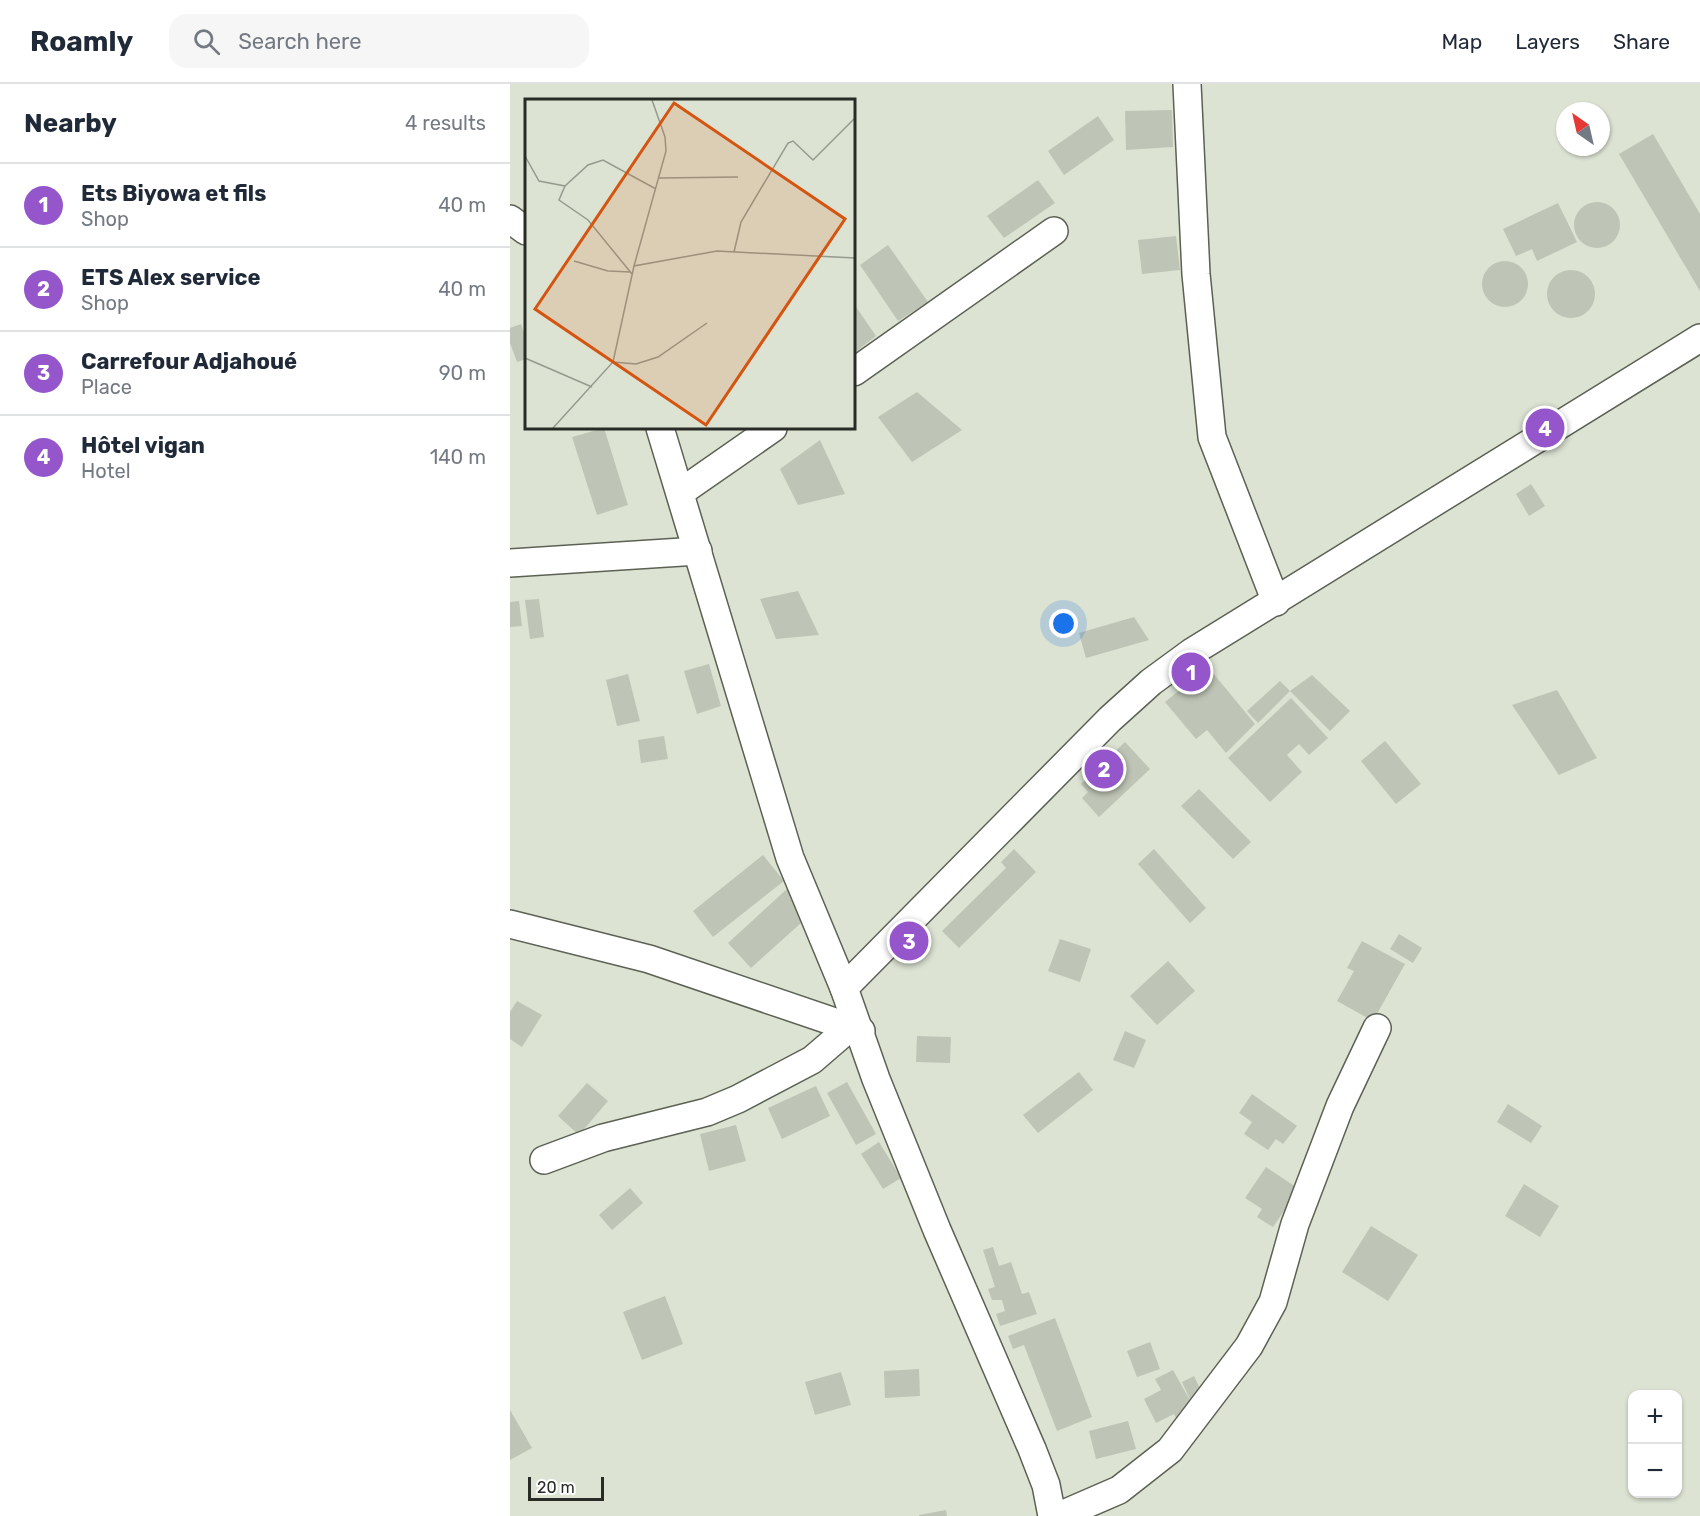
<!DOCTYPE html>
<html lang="en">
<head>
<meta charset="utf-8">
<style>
  :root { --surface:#fff; --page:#f6f6f7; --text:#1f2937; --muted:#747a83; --line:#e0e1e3; --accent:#9556cc }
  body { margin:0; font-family:Rubik,sans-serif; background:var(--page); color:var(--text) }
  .controls { position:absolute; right:18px; bottom:18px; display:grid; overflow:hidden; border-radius:12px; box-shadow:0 2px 4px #0004 }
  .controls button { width:54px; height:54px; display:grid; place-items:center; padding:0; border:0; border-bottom:2px solid var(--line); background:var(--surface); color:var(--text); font:30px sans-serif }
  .compass { position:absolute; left:1046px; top:18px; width:54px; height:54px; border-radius:50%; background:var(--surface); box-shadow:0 2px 4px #0004; rotate:326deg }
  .scale { position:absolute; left:18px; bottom:15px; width:76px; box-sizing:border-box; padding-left:6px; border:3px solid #292c26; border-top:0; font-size:16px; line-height:21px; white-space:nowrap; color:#292c26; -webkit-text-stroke:4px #fff; paint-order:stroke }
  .you { position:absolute; left:554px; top:540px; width:21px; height:21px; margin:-15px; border:4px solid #fff; border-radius:50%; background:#1a73e8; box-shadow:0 0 0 9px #1a73e833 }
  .badge { display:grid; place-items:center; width:39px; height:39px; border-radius:50%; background:var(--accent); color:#fff; font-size:20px; font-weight:700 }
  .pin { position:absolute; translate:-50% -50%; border:3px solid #fff; box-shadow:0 2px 6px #0006 }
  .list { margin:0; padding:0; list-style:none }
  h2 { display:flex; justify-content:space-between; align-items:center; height:78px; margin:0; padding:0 24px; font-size:26px }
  h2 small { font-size:20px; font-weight:400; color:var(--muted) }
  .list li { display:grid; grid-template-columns:39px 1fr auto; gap:18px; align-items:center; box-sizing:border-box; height:84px; padding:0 24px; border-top:2px solid var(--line) }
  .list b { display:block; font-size:22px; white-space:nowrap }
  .list p { margin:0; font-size:20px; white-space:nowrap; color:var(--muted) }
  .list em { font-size:20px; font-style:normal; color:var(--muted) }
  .icon { flex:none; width:33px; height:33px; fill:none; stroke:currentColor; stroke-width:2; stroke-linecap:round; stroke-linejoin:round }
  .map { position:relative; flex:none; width:1190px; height:1432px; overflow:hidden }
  header { display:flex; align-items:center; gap:36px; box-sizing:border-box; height:84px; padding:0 30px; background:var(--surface); border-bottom:2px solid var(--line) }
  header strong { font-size:28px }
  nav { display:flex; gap:33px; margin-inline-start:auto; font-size:21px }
  .search { width:420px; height:54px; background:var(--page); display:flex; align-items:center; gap:15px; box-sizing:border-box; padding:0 21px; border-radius:18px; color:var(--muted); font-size:22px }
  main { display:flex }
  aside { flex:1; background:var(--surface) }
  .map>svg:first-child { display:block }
  .building { fill:#bfc5b6 }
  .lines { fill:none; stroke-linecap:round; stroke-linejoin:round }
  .street-casing { stroke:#5b6153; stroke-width:30 }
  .street { stroke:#fff; stroke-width:27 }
  .inset-road { fill:none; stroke:#949a8e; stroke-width:1.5 }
  .view { fill:#d5540f; fill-opacity:0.15; stroke:#d5540f; stroke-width:3 }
  .inset-edge { fill:none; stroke:#292c26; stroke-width:3 }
</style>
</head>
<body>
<header>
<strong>Roamly</strong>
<div class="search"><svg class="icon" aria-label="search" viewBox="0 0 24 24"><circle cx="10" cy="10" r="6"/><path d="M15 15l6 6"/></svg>Search here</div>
<nav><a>Map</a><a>Layers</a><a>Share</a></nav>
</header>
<main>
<aside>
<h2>Nearby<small>4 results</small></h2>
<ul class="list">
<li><span class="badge">1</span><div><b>Ets Biyowa et fils</b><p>Shop</p></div><em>40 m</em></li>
<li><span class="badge">2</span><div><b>ETS Alex service</b><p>Shop</p></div><em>40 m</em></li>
<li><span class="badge">3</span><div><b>Carrefour Adjahoué</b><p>Place</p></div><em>90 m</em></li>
<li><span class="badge">4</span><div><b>Hôtel vigan</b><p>Hotel</p></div><em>140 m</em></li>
</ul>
</aside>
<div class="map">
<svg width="1190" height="1432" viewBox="0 0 1190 1432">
  <rect width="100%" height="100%" fill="#dce3d3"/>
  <g class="building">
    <path d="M662,26L663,63L616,66L615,27Z"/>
    <path d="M588,32L604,56L554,91L538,67Z"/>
    <path d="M1143,50L1190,130V207L1109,70Z"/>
    <path d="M528,96L545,119L494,154L477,132Z"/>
    <circle cx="1087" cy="141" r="23"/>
    <path d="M1048,119L1067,158L1027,177L1022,165L1006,172L993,145Z"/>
    <path d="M666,152L670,186L632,190L628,156Z"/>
    <path d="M378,161L418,218L388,237L350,181Z"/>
    <circle cx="995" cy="200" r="23"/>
    <circle cx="1061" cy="210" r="24"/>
    <path d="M344,220L366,252L344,269Z"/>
    <path d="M11,240L16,255V275L7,278L0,259V244Z"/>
    <path d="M407,308L452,346L402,378L368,333Z"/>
    <path d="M94,344L118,421L87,431L62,353Z"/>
    <path d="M310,356L335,410L288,421L270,385Z"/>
    <path d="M1021,400L1035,422L1019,432L1006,410Z"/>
    <path d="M288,507L309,551L266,555L250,515Z"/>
    <path d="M29,515L34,553L20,555L15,516Z"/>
    <path d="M9,517L12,542L0,543V518Z"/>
    <path d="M624,533L639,556L576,574L569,549Z"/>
    <path d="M199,580L211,622L187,630L174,587Z"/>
    <path d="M698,583L745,640L716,669L697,646L686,655L655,618Z"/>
    <path d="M118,590L130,637L107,642L96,596Z"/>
    <path d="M802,591L840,627L820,647L780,607Z"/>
    <path d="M770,597L780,607L748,639L737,627Z"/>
    <path d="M1047,606L1087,674L1049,691L1002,621Z"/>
    <path d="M781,614L818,654L799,671L789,660L777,671L792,688L760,718L718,674Z"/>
    <path d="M154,652L158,675L131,679L128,656Z"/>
    <path d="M875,657L911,700L886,720L851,677Z"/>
    <path d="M615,658L640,685L589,733L572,714L578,708L571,700Z"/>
    <path d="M689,705L741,758L723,775L671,722Z"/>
    <path d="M504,765L526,788L449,864L432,847L496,784L491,778Z"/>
    <path d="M644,765L696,824L680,839L628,780Z"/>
    <path d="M253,771L274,797L203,853L183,827Z"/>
    <path d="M278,804L301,830L241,884L218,859Z"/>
    <path d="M889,850L912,864L903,879L880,865Z"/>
    <path d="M550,855L581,865L570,898L538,887Z"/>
    <path d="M852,857L895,880L863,937L827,917L844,887L837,884Z"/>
    <path d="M658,877L685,907L647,941L620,912Z"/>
    <path d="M7,917L32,931L12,963L0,955V928Z"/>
    <path d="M615,947L636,956L624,984L603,976Z"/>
    <path d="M407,952L441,953L440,979L406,978Z"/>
    <path d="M569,988L583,1006L528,1049L513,1031Z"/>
    <path d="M337,998L366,1050L346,1061L317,1009Z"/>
    <path d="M77,999L98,1017L69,1051L48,1032Z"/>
    <path d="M306,1002L320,1032L272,1055L258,1024Z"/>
    <path d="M742,1010L787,1042L773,1060L766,1055L758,1066L734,1050L742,1038L729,1029Z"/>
    <path d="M998,1020L1032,1042L1021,1059L987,1038Z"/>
    <path d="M226,1041L236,1077L199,1087L190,1050Z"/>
    <path d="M369,1058L391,1094L373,1105L351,1070Z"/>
    <path d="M756,1083L789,1105L763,1143L747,1133L752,1125L735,1114Z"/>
    <path d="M1014,1100L1049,1122L1030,1153L995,1132Z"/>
    <path d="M120,1104L133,1119L102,1146L89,1131Z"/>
    <path d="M861,1142L908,1171L878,1217L832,1188Z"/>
    <path d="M483,1163L489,1182L501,1178L512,1210L519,1208L527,1230L490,1242L486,1230L495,1227L492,1216H482L478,1205L485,1203L473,1166Z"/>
    <path d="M155,1212L173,1260L132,1276L113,1228Z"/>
    <path d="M545,1234L582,1333L547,1347L514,1261L503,1265L498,1252Z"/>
    <path d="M640,1258L650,1285L627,1293L617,1267Z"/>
    <path d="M409,1285L410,1312L375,1314L374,1287Z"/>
    <path d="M663,1286L682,1320L672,1298L684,1292L696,1317L668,1338L664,1330L646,1339L634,1315L651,1306L645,1295Z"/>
    <path d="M331,1288L341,1321L305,1331L295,1298Z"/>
    <path d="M0,1326L22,1364L0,1376Z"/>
    <path d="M618,1337L626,1365L586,1375L579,1347Z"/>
    <path d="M436,1426L437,1432H409V1431Z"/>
  </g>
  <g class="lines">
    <defs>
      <g id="street">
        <path d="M677,0L686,190L702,353L766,518"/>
        <path d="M0,135L16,147"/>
        <path d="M344,288L544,147"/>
        <path d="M150,344L280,774L334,904"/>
        <path d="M171,408L263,344"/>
        <path d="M0,479L188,467"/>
        <path d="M0,840L139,875L351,947"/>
        <path d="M34,1076L93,1054L197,1028L228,1015L302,976L338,945"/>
        <path d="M542,1432L536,1401L522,1365L427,1146L366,995L334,904L600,635L641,598L682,568L1190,254"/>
        <path d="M549,1432L609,1406L660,1366L739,1262L763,1218L785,1140L830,1022L867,944"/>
      </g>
    </defs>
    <use href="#street" class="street-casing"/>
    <use href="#street" class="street"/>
  </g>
  <g transform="translate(15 15)">
    <rect width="330" height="330" fill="#dce3d3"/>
    <path class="inset-road" d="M0,57L14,82L40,87M134,79L213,78M209,153L216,123L263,44L268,42L288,61L330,19M49,162L83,172L106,173M109,167L141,52L140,38L127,1M107,175L63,121L34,101L40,87L63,66L78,61L131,90M0,259L67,288M88,263L111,265L133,258L182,224M28,329L88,263L109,167L192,152L330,159"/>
    <path class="view" d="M149,4L320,120L181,326L10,210Z"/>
    <rect width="330" height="330" class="inset-edge"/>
  </g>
</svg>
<div class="controls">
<button>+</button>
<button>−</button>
</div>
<svg class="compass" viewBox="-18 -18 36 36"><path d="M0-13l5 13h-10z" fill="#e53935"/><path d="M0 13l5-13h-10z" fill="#747a83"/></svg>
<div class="scale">20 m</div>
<div class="you"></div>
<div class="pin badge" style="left:681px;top:588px">1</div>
<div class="pin badge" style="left:594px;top:685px">2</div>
<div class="pin badge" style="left:399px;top:857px">3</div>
<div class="pin badge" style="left:1035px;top:344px">4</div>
</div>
</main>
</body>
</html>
